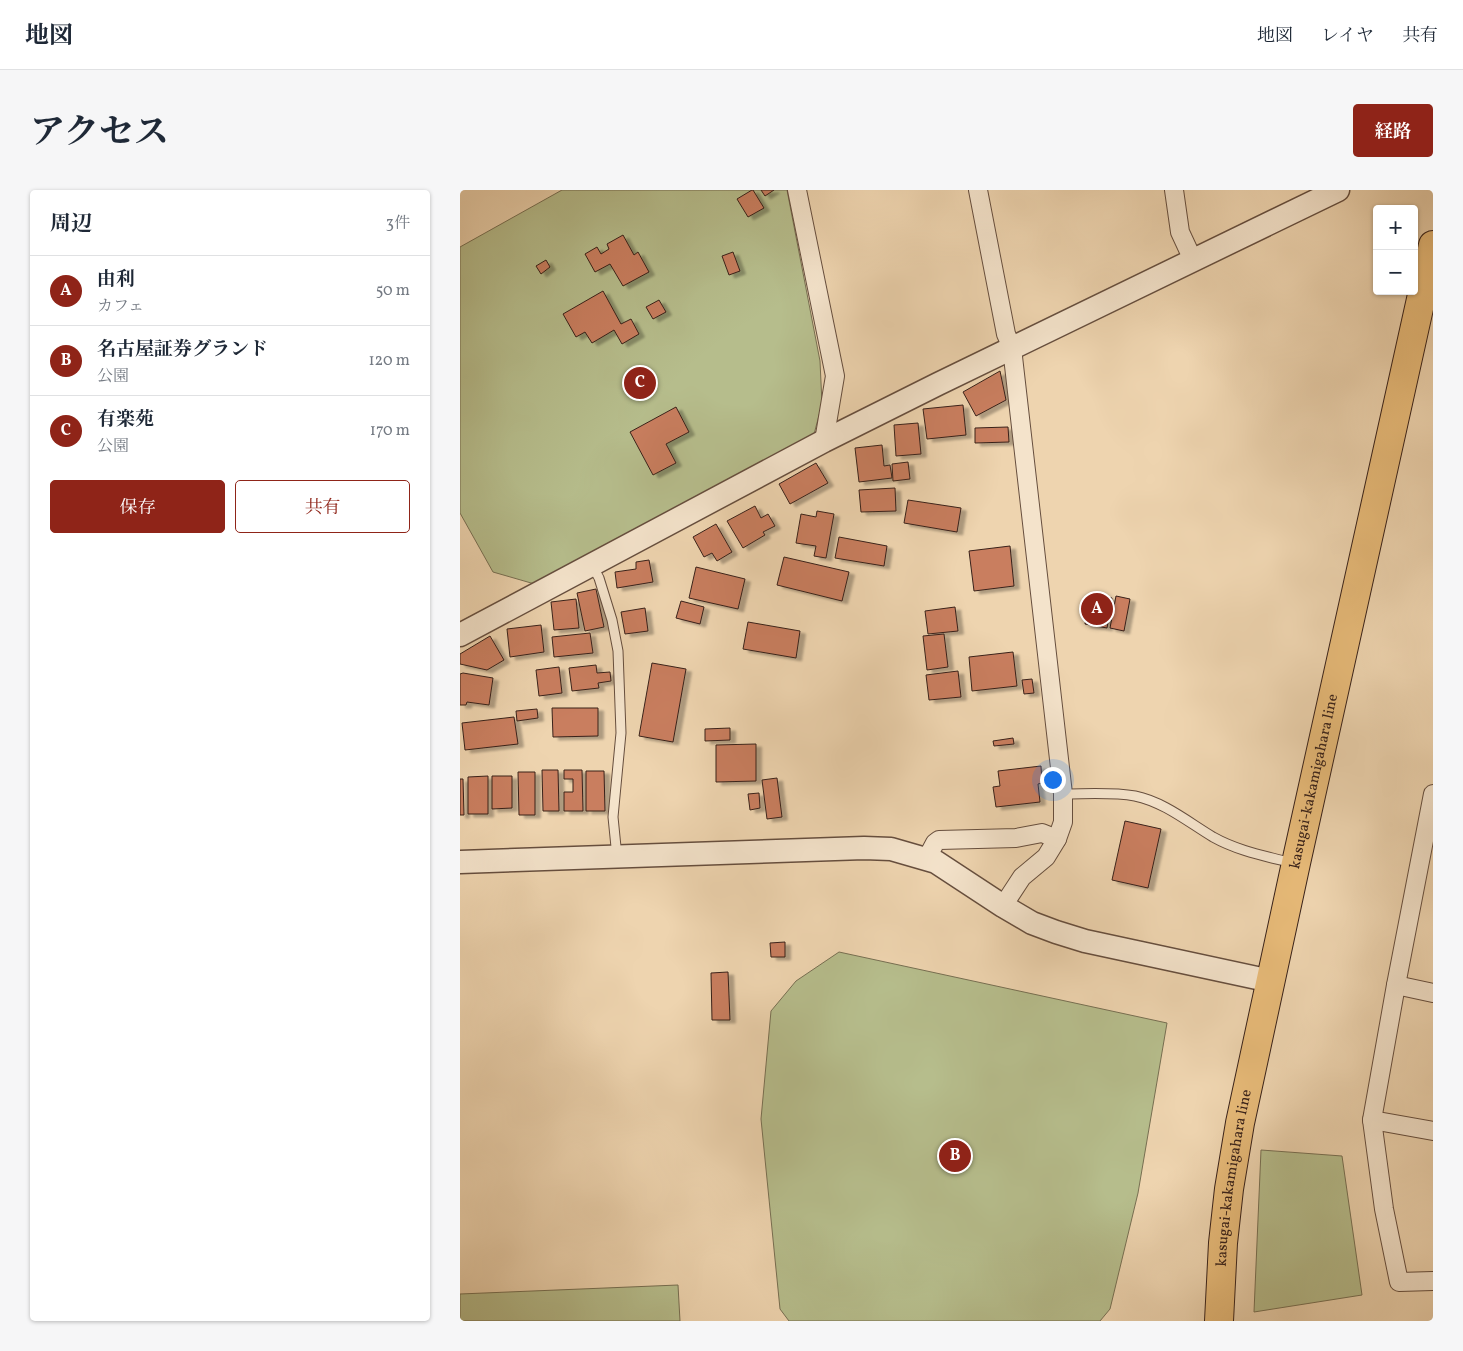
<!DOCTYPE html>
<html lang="ja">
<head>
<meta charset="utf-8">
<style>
  :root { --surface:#fff; --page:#f6f6f7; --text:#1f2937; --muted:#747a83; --line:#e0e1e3; --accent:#8f2418 }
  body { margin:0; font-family:Vollkorn,"Noto Serif JP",serif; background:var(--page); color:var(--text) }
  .controls { position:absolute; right:15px; top:15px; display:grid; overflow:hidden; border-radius:5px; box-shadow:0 1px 4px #0004 }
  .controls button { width:45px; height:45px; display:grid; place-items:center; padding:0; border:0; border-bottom:1px solid var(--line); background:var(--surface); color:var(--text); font:25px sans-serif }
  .you { position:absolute; left:592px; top:589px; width:18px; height:18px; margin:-12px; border:4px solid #fff; border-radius:50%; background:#1a73e8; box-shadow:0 0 0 8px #1a73e833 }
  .badge { display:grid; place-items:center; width:32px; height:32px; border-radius:50%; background:var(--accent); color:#fff; font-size:16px; font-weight:700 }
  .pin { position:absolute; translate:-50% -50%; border:2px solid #fff; box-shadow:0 1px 5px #0006 }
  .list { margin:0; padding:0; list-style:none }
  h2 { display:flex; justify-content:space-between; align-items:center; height:65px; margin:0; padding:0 20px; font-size:21px }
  h2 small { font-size:16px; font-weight:400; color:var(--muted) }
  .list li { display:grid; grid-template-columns:32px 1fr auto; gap:15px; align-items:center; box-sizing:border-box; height:70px; padding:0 20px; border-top:1px solid var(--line) }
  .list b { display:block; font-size:19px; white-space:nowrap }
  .list p { margin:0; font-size:16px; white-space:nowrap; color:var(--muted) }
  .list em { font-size:16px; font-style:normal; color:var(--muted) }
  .actions { display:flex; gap:10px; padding:15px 20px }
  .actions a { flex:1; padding:11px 0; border:1px solid var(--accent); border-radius:5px; text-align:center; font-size:18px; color:var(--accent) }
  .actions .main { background:var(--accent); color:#fff }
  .map { position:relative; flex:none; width:973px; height:1131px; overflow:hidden; border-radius:5px }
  header { display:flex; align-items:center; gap:30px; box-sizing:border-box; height:70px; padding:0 25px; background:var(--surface); border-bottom:1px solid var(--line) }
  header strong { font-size:24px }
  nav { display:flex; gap:28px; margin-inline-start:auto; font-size:18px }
  .intro { display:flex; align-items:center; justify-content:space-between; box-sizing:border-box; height:120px; padding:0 30px }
  h1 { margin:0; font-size:35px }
  .button { padding:12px 22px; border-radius:5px; background:var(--accent); color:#fff; font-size:18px; font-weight:700 }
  main { display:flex; gap:30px; padding:0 30px }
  aside { flex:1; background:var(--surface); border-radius:5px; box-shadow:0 1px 4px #0004 }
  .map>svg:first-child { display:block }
  .green { fill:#b6bd8c; stroke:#776f52 }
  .building { fill:#c97e5f; stroke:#382119; filter:url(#shadow) }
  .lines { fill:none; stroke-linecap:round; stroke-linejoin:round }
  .service-casing { stroke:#664e3e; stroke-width:11 }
  .minor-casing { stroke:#664e3e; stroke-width:20 }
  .tertiary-casing { stroke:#664e3e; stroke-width:25 }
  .primary-casing { stroke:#382119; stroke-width:30 }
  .service { stroke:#f4e3cb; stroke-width:9 }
  .minor { stroke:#f4e3cb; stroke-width:18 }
  .tertiary { stroke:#f4e3cb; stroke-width:22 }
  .primary { stroke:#e7ba78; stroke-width:28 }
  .labels { text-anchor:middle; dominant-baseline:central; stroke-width:4; stroke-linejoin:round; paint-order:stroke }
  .street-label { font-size:15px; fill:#382119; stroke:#f4e3cb }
</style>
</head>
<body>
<header>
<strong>地図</strong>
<nav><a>地図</a><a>レイヤ</a><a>共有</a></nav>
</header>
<div class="intro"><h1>アクセス</h1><a class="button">経路</a></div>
<main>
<aside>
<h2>周辺<small>3件</small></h2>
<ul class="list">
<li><span class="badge">A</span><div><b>由利</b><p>カフェ</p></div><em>50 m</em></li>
<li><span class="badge">B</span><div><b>名古屋証券グランド</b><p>公園</p></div><em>120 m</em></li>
<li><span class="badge">C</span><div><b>有楽苑</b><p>公園</p></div><em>170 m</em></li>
</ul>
<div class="actions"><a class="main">保存</a><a>共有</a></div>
</aside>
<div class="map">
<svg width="973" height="1131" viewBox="0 0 973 1131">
  <defs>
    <filter id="shadow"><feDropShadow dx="5.5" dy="3" stdDeviation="1" flood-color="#0004"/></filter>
  </defs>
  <rect width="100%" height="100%" fill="#eed4af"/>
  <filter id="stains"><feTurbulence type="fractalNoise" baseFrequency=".004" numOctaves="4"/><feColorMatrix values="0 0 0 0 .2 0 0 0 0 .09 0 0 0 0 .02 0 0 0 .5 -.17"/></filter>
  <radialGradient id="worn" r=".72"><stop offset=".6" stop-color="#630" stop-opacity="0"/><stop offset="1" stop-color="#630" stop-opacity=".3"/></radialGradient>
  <g class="green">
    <path d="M102,0H327L360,171L362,214L353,248L78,395L33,382L0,323V57Z"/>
    <path d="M379,762L707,833L678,1003L650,1119L640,1131H329L320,1119L301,929L311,821L336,791Z"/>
    <path d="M801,960L882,966L902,1105L794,1122Z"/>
    <path d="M218,1095L220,1131H0V1104Z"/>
  </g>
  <g class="building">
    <path d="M292,0H293L304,18L288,27L277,9Z"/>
    <path d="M301,0H314L305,6Z"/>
    <path d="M163,45L174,65L178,62L189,82L163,96L150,74L135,82L125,64L137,57L141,64L149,59L147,54Z"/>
    <path d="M273,62L280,81L269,85L262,66Z"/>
    <path d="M86,70L90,77L81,84L76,76Z"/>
    <path d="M143,101L161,134L171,129L179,144L162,154L154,140L132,153L125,142L116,147L103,124Z"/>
    <path d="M199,110L206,122L193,129L186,117Z"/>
    <path d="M540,181L546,210L516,226L503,202Z"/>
    <path d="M503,215L506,245L467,249L463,219Z"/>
    <path d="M216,217L229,242L206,254L216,273L193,285L170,242Z"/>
    <path d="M458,233L461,264L436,266L434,235Z"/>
    <path d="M548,237L549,252L515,253V238Z"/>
    <path d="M422,255L424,276L430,275L432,288L399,292L395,258Z"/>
    <path d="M448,272L450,289L433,291L432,274Z"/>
    <path d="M356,273L368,293L330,314L319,294Z"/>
    <path d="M435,298L436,321L401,322L399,300Z"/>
    <path d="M448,310L501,318L497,342L444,333Z"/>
    <path d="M295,316L301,328L308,324L315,336L303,342L305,345L283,358L267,331Z"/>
    <path d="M357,321L374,324L366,368L354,366L356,356L336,353L341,324L356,327Z"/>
    <path d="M256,334L272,362L257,371L252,363L244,367L233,347Z"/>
    <path d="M379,347L427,356L424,376L375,368Z"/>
    <path d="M550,356L554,396L514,401L509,361Z"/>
    <path d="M324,367L389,382L382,411L317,395Z"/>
    <path d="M189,370L193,392L157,398L155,382L176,379V372Z"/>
    <path d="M236,377L285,389L278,419L229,408Z"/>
    <path d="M136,399L144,437L125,441L117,403Z"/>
    <path d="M630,405L652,408L647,438L625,434Z"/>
    <path d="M656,406L670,409L664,441L650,438Z"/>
    <path d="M116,409L119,438L94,440L91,412Z"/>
    <path d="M221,411L244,417L240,434L216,428Z"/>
    <path d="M495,417L498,441L468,444L465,421Z"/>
    <path d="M185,418L188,441L165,444L161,422Z"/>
    <path d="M288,432L340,441L336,468L283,459Z"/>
    <path d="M81,435L84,462L50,467L47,439Z"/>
    <path d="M130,443L133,463L94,467L92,447Z"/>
    <path d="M484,444L488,477L467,480L463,446Z"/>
    <path d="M30,446L44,470L27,480L0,474V464Z"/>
    <path d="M553,462L557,496L512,501L509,467Z"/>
    <path d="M192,473L226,479L213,552L179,546Z"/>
    <path d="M136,475L137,483L150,482L151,491L138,493L139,498L112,501L109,478Z"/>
    <path d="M99,477L102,503L79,506L76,480Z"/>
    <path d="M498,481L501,507L469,510L466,485Z"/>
    <path d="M3,483L33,488L29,515L7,512L6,515H0V484Z"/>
    <path d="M572,489L574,503L564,504L562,490Z"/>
    <path d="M92,518H138V546L93,547Z"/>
    <path d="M77,519L78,528L57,531L56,521Z"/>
    <path d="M54,527L58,554L5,560L2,533Z"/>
    <path d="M270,538V550L245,551V539Z"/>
    <path d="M553,548L554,554L534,556L533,551Z"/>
    <path d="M296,554V591L256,592V555Z"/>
    <path d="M581,576L582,593L578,594L580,612L536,617L533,597L540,596L538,581Z"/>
    <path d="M82,580H98L99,621H83Z"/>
    <path d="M104,580H122L123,621H104V602H113V589H104Z"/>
    <path d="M126,581H144L145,621H126Z"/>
    <path d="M58,582H75V625H59Z"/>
    <path d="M28,586V624H8V587Z"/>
    <path d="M32,586H52V618L32,619Z"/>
    <path d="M317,588L322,627L307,629L302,590Z"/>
    <path d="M0,589H3L4,625H0Z"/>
    <path d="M299,603L300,618L290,620L288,604Z"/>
    <path d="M665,631L701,639L688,698L652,690Z"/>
    <path d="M325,752V767H311L310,753Z"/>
    <path d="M268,782L270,830H252L251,783Z"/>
  </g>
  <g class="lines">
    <defs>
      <g id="service">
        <path d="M132,375L139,388L152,430L158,461L161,543L153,627L157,667"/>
        <path d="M603,604C627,604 652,602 675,606C704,612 728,632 753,647C778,661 805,666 832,673"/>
      </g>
      <g id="minor">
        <path d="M337,0L375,186L364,251"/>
        <path d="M518,0L546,144L552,158L603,604V632L597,649L586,667L562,687L543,716"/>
        <path d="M714,0L720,42L733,70"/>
        <path d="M973,604L936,795L912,930L924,1019L939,1092L973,1091"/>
        <path d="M467,668L475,653L479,650L556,648L582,643L597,649"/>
        <path d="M936,795L973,803"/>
        <path d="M912,930L973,941"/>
      </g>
      <g id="tertiary">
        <path d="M0,445L364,251L478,194L878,0"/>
        <path d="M0,672L404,658L431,659L476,672L543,716L572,733L596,742L625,751L811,791"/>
      </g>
      <g id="primary">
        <path id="s1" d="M759,1131L763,1053L769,999L780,933L836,673L973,55"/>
      </g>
    </defs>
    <use href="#service" class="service-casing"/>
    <use href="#minor" class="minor-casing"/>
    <use href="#tertiary" class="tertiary-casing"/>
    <use href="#primary" class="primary-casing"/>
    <use href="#service" class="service"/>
    <use href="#minor" class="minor"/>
    <use href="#tertiary" class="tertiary"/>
    <use href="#primary" class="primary"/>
  </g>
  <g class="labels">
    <g class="street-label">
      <text stroke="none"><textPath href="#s1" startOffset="549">kasugai-kakamigahara line</textPath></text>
      <text stroke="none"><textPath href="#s1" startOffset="144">kasugai-kakamigahara line</textPath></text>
    </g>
  </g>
  <rect width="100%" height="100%" filter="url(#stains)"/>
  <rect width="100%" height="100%" fill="url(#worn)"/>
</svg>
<div class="controls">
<button>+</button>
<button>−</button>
</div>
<div class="you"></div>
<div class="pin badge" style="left:637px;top:419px">A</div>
<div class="pin badge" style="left:495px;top:966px">B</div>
<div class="pin badge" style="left:180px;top:193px">C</div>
</div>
</main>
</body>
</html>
